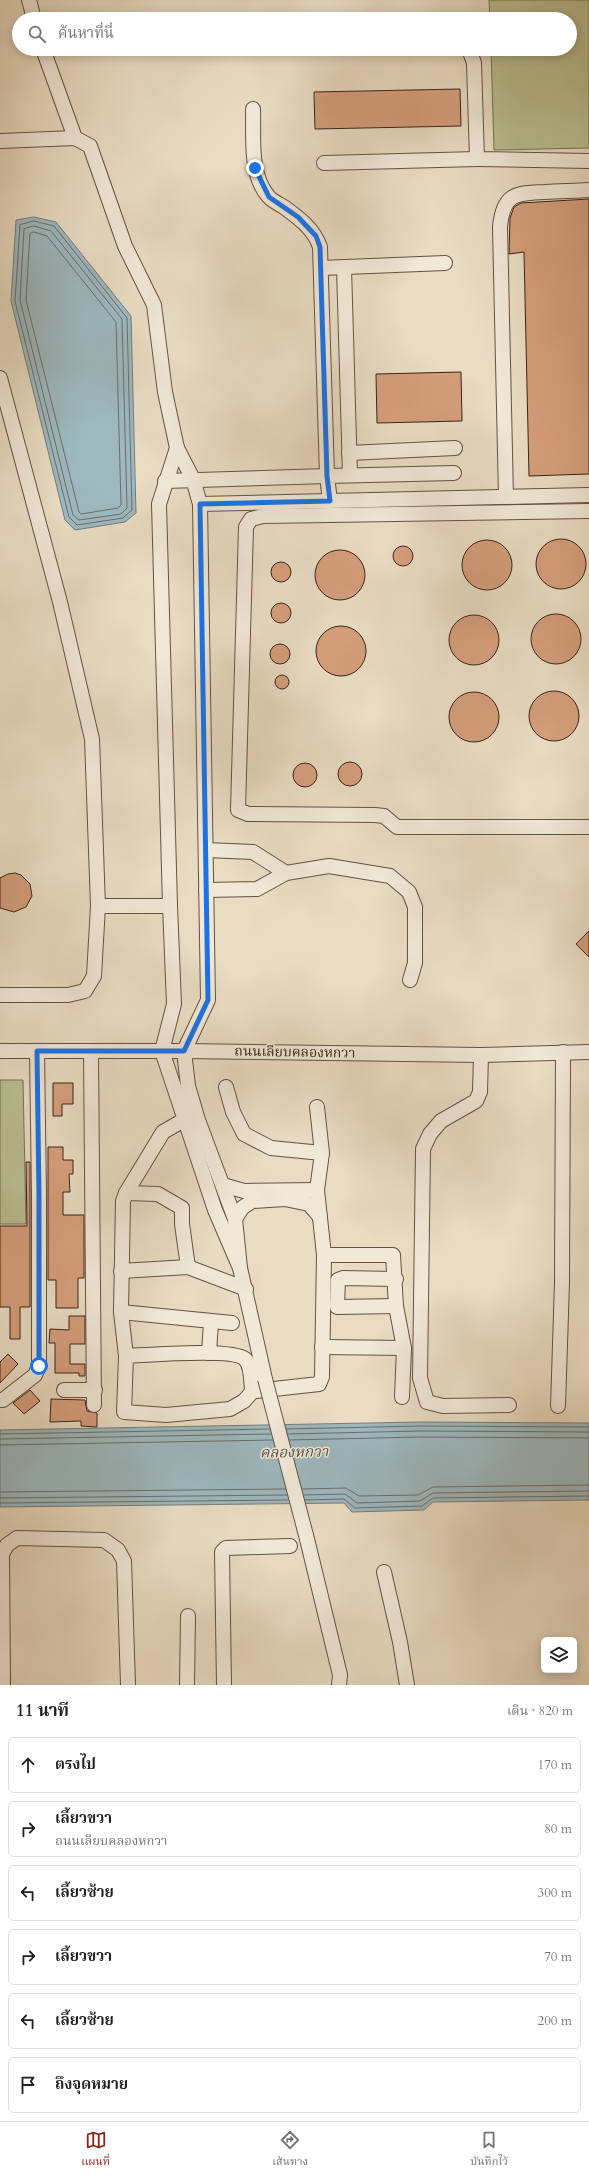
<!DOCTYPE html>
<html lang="th">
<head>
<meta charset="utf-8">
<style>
  :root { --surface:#fff; --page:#f6f6f6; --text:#202124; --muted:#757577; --line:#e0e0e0; --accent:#8f2418 }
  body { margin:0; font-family:Cardo,"Noto Serif Thai",serif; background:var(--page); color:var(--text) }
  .controls { position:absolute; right:12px; bottom:12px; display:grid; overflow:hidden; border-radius:6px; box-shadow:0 2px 10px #0003 }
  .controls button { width:36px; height:36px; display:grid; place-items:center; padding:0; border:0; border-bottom:1px solid var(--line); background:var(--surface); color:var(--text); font:20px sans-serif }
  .stop { position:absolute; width:12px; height:12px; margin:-9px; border:3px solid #1a73e8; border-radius:50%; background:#fff }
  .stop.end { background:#1a73e8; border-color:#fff; box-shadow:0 1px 4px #0008 }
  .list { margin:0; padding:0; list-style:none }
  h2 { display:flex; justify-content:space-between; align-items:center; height:52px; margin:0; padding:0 16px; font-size:17px }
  h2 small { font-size:13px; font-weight:400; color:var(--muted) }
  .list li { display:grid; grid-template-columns:26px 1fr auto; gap:12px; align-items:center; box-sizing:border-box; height:56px; margin:0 8px 8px; padding:0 8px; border:1px solid var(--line); border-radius:6px }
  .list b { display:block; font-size:15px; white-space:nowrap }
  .list p { margin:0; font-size:13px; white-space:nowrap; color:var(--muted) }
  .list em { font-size:13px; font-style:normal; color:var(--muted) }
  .icon { flex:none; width:22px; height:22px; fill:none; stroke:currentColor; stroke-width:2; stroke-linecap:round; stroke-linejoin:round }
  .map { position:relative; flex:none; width:589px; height:1685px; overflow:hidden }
  .search { position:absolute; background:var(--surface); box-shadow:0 2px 10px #0003; left:12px; right:12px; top:12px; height:44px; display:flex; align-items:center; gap:10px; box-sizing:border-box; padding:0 14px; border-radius:22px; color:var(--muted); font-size:15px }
  .sheet { height:436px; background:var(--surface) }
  nav { display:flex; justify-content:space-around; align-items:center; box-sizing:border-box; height:56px; border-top:1px solid var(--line); background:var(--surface); font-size:11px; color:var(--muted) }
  nav a { display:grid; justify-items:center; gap:2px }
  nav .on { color:var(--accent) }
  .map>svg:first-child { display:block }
  .green { fill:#babf92; stroke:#797256 }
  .water { fill:#9db8bf; stroke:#757d7d }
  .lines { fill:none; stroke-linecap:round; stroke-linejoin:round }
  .shore { stroke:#6a6e6c; stroke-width:1 }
  .building { fill:#d59e7b; stroke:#38241a }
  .minor-casing { stroke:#645244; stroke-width:16 }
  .minor { stroke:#f1e8d8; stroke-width:14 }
  .minor-bridge-casing { stroke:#645244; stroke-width:16; stroke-linecap:butt }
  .minor-bridge { stroke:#f1e8d8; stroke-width:14 }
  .route { stroke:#1a73e8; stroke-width:5 }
  .labels { text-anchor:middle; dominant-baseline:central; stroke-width:3; stroke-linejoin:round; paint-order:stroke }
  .street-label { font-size:14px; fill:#38241a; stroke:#f1e8d8 }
  .water-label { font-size:15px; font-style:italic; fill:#56504c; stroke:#f1e8d8 }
</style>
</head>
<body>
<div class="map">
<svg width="589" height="1685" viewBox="0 0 589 1685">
  <rect width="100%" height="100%" fill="#e9dcc3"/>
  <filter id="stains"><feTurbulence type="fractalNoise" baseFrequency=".005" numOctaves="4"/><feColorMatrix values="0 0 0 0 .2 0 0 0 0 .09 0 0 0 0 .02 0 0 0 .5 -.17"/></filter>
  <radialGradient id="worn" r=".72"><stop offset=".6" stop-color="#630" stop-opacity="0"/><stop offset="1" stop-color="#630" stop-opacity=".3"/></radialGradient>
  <g class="green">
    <path d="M489,0H589V148L494,150L491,49H570V19H490Z"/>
    <path d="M0,1080H23L26,1224H0Z"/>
  </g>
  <g class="water">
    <path d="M34,217L56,222L131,316L136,513L125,522L75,530L65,520L11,301L16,220Z"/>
    <path d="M420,1422L589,1423V1500L433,1502L424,1510L352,1512L344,1503L0,1507V1430Z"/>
  </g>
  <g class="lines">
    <g class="shore">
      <path d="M34,221L54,226L127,318L132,510L123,518L77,525L69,517L15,301L20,225Z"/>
      <path d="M34,226L51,231L122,319L127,508L121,514L79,520L73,515L20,300L24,229Z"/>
      <path d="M34,232L47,236L116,322L121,505L118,508L81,514L79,512L26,300L30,234Z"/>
      <path d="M286,1429L420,1426L589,1427"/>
      <path d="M0,1434L270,1429"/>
      <path d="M288,1434L420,1431L589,1432"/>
      <path d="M0,1439L271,1434"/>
      <path d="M289,1440L420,1437L589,1438"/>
      <path d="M0,1445L273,1440"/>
      <path d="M302,1489L346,1488L359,1496L418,1495L433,1487L589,1485"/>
      <path d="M0,1492L286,1489"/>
      <path d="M304,1495L345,1494L357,1503L420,1501L433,1493L589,1491"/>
      <path d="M0,1498L287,1495"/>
      <path d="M305,1500L344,1499L355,1508L422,1506L433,1498L589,1496"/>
      <path d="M0,1503L288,1500"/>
    </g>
  </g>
  <g class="building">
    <path d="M460,89L461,126L315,129L314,92Z"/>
    <path d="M589,199V474L529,476L524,252L509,254L510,218L514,207L521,203Z"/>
    <path d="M461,372L462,421L377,423L376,374Z"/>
    <circle cx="561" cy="564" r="25"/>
    <circle cx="487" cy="565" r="25"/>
    <circle cx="403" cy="556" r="10"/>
    <circle cx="340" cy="575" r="25"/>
    <circle cx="281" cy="572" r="10"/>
    <circle cx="281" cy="613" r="10"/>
    <circle cx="556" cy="639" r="25"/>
    <circle cx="474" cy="640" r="25"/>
    <circle cx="341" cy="651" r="25"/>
    <circle cx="280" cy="654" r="10"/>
    <circle cx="282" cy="682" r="7"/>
    <circle cx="554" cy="716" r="25"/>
    <circle cx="474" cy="717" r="25"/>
    <circle cx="350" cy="774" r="12"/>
    <circle cx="305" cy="775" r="12"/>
    <path d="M15,873L21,875L30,884L32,896L26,907L14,912L0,908V878L8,874Z"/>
    <path d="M589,931V957L576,944Z"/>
    <path d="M53,1083H73V1104H62V1116H53Z"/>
    <path d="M48,1147H63V1160H73V1174H69L70,1192H63V1215H84V1278H78V1308H56V1280H48Z"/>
    <path d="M26,1162H30V1307H20V1339H10V1307H0V1226H27Z"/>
    <path d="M69,1316H85V1344H70V1364H85V1376H79V1373H55V1343H49L50,1329L69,1330Z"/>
    <path d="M8,1354L18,1364L0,1383V1362Z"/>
    <path d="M30,1390L40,1401L24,1414L13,1403Z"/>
    <path d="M51,1399L85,1400L87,1411L97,1413V1427L81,1426V1421L50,1422Z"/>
  </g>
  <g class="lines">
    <defs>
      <g id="minor">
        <path d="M29,0L34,19"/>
        <path d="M43,49L75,138"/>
        <path d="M469,49L474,63L477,159L589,161"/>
        <path d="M0,141L75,138L90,146L125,246L154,305L165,392L177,448L193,479L200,504L208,1000L184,1051L188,1086L198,1120L235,1219L240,1268"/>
        <path d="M324,163L477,159"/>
        <path d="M344,267L350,475"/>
        <path d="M321,268L445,263"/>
        <path d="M0,378L60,602L92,739L98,906L94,976L85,991L68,995H0"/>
        <path d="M177,448L159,504L170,906L174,1004L162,1051L215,1210L240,1268L265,1379"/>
        <path d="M349,453L455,448"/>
        <path d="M165,481L327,476L320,247C314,229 299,218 284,207C279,204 272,201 268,196C249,173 254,138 253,109"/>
        <path d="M506,497L500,227C503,194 515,193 545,192C560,191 574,191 589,190"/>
        <path d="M330,501L327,476L454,473"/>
        <path d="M200,504L589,495"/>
        <path d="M589,511L263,516L251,519L246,527L238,810L248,814L375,815L384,816L397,827H589"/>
        <path d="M206,850L253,852L286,873"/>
        <path d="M206,890L257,889L286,873L329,866L390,876L409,892L415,907V963L410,980"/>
        <path d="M98,906H170"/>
        <path d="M0,1051H184L481,1055L589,1052"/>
        <path d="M91,1051L94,1405"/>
        <path d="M481,1055L480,1092L476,1101L441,1121L430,1134L423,1149L420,1378L427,1402L443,1406L509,1405"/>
        <path d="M226,1087L233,1112L244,1134L271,1148L322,1153"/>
        <path d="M223,1185L244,1191L317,1190"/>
        <path d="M126,1193L158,1194L182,1208V1224L188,1267"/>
        <path d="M235,1219L242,1208L252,1201L285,1199L309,1204L320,1217"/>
        <path d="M324,1255H393L396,1306L404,1348L402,1397"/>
        <path d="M121,1271L188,1267L246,1289"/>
        <path d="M396,1279L343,1278L338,1280L337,1307L396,1306"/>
        <path d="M121,1312L232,1323"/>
        <path d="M322,1347L404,1348"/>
        <path d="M209,1353L211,1322"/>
        <path d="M126,1356C147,1355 233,1348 245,1359C252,1366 251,1382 252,1392L244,1401L230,1409L166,1415L124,1412L126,1356L121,1312L123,1201L126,1193L163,1132L184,1120H194"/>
        <path d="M64,1390H95"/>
        <path d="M256,1391L319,1384L322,1377L324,1255L317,1190L322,1153L317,1107"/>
        <path d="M0,1400H3L35,1375L39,1366V1196L37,1051"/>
        <path d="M558,1406L562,1283L563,1052"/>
        <path d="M307,1539L340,1675L339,1685"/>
        <path d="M384,1572L400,1642L407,1685"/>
        <path d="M3,1685L2,1554L7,1545L17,1538L104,1540L118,1550L124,1561L128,1685"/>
        <path d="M187,1685L188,1616"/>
        <path d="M224,1685L222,1552L226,1548L290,1546"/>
      </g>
    </defs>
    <use href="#minor" class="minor-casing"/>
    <use href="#minor" class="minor"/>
    <defs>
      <path id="minor-bridge" d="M265,1379L307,1539"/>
    </defs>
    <use href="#minor-bridge" class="minor-bridge-casing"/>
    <use href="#minor-bridge" class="minor-bridge"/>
  </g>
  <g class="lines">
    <path class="route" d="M39,1366V1196L37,1051H184L208,1000L200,504L330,501L327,476L320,247L316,236L298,217L269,197L255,168"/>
  </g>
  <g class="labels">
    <g class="street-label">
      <text transform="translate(295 1052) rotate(1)">ถนนเลียบคลองหกวา</text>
    </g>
    <g class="water-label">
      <text transform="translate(294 1452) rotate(-1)">คลองหกวา</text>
    </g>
  </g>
  <rect width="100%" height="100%" filter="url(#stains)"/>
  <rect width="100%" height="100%" fill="url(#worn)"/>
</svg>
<div class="controls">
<button><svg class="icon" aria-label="layers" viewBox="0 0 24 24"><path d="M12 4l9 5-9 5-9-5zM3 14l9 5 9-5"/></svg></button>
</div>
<div class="stop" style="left:39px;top:1366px"></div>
<div class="stop end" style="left:255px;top:168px"></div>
<div class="search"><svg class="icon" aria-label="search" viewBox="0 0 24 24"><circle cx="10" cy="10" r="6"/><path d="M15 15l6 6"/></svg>ค้นหาที่นี่</div>
</div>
<section class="sheet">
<h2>11 นาที<small>เดิน · 820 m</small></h2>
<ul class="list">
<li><svg class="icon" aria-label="ahead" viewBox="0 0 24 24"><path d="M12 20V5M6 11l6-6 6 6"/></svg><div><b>ตรงไป</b></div><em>170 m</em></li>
<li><svg class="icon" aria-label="right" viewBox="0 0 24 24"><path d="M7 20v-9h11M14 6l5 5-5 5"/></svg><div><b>เลี้ยวขวา</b><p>ถนนเลียบคลองหกวา</p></div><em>80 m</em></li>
<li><svg class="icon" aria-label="left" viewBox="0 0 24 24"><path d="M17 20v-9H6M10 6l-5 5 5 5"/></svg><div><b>เลี้ยวซ้าย</b></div><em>300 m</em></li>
<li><svg class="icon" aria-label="right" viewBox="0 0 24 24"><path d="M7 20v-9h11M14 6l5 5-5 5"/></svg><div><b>เลี้ยวขวา</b></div><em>70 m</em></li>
<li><svg class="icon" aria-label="left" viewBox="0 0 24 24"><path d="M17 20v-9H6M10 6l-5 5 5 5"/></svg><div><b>เลี้ยวซ้าย</b></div><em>200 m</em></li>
<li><svg class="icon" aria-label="arrive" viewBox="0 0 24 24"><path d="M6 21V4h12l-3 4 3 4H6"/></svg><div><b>ถึงจุดหมาย</b></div></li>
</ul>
</section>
<nav>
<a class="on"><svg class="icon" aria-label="map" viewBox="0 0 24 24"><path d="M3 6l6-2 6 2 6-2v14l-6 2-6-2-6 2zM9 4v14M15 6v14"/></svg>แผนที่</a>
<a><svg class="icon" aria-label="directions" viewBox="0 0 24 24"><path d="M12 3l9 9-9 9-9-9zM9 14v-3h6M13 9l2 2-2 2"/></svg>เส้นทาง</a>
<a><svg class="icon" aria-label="saved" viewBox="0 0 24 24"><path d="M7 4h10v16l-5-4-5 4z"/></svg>บันทึกไว้</a>
</nav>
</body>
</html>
